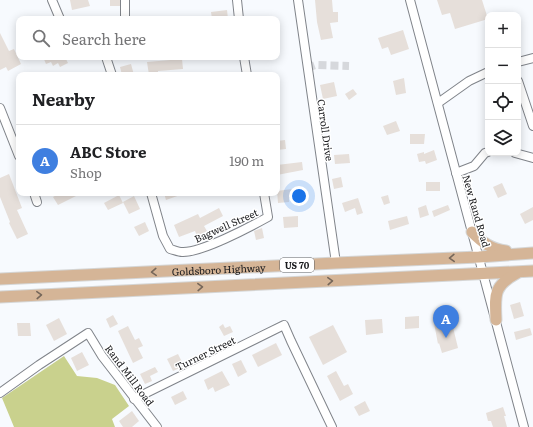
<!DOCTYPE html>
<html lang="en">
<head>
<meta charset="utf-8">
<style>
  :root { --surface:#fff; --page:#f6f6f6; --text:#202124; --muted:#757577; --line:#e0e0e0; --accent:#544bc2 }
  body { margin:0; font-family:Literata,serif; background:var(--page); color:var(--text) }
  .controls { position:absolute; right:12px; top:12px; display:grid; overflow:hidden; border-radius:8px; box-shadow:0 2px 10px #0003 }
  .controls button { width:36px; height:36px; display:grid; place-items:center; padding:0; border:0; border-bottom:1px solid var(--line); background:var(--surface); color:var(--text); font:20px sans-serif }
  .you { position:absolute; left:299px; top:196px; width:14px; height:14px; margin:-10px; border:3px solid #fff; border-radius:50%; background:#1a73e8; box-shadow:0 0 0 6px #1a73e833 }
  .badge { display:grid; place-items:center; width:26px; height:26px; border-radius:50%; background:var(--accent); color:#fff; font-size:13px; font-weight:700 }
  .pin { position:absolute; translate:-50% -33px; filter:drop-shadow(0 1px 2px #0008) }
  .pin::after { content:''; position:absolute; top:21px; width:14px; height:12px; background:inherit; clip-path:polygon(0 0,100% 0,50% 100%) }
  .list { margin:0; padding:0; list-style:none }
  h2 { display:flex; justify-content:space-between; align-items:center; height:52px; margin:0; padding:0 16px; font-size:17px }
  h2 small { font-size:13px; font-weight:400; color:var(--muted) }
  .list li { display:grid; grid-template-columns:26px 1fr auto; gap:12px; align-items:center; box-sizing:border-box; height:72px; padding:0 16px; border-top:1px solid var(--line) }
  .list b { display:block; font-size:15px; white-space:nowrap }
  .list p { margin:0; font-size:13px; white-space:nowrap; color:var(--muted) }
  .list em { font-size:13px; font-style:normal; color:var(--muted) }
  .icon { flex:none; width:22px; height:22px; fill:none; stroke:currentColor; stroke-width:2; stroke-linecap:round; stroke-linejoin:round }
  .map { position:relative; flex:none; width:533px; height:427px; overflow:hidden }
  .search { position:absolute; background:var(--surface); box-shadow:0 2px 10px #0003; left:16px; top:16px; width:264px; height:44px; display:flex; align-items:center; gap:10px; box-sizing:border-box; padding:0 14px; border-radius:8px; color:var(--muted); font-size:15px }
  .panel { position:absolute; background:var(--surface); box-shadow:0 2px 10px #0003; left:16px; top:72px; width:264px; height:124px; border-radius:8px }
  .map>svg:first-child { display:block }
  .forest { fill:#c9d18d }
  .building { fill:#e6dfda }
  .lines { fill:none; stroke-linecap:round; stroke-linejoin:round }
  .minor-tunnel { stroke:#d6d8dc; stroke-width:8; stroke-dasharray:8 4; stroke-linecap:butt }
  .minor-casing { stroke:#80848a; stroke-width:10 }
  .major-casing { stroke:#d5d6d6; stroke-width:13 }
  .minor { stroke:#fff; stroke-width:8 }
  .major { stroke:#d5b597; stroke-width:11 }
  .oneway { stroke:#76675a }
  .labels { text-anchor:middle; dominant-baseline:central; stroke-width:3; stroke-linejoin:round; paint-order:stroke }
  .shield { fill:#fff; stroke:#5d5e60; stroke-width:1 }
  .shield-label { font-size:9px; font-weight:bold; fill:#18191c }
  .street-label { font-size:10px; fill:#18191c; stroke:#fff }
</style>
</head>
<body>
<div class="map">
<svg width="533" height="427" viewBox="0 0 533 427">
  <rect width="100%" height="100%" fill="#f7fafe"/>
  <path class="forest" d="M64,356L77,376L97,378L115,385L129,406L112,419L115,427H14L2,398Z"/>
  <g class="building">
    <path d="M70,0H88L90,6L72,10Z"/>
    <rect x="110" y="0" width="10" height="6"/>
    <path d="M315,0H332L333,12H338V22L330,23L333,38L321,40L317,22Z"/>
    <path d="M437,0H482L488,19L455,29L450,13L442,15Z"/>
    <path d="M227,10L228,19H212L211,12Z"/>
    <path d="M403,30L409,49L391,55L388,47L382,49L378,38Z"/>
    <path d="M0,33L9,51L14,49L21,64L8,71L6,67L0,70Z"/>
    <path d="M43,57H65L68,63L60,67L58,63L53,66L51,62L46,64Z"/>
    <path d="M182,59L183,69L158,71V75H149L147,62Z"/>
    <path d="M131,64L134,75H122L120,67Z"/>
    <path d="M404,78L406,93L396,95L393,81Z"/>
    <path d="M334,82L337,96L323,99L320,85Z"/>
    <path d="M353,89L357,94L349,100L345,94Z"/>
    <path d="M396,121L400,131L387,135L383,126Z"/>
    <path d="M410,134H425L424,144H410Z"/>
    <path d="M285,140L286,149L277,150V141Z"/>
    <path d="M434,150L437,160L426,164L425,161L419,162L417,154L424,152V154Z"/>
    <path d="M349,154L350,163L335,164L334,155Z"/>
    <path d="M302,162L303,170L277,175V165Z"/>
    <path d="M9,174L22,208L17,210L28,234L17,239L9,223L10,222L0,197V178Z"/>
    <path d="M341,177L343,187L334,189L332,179Z"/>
    <rect x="426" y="182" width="14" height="9"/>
    <path d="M502,183L507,194L498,198L493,187Z"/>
    <path d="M292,189L293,198H289V202L278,203L277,191Z"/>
    <path d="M60,193H82L58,205L53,197Z"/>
    <path d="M164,193H182L183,194L166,200Z"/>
    <path d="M119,195L123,203L108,210L104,203Z"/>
    <path d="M388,195L390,203L384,205L381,197Z"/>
    <path d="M134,196L140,209L129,214L123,202Z"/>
    <path d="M358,198L363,213L357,215L355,208L345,212L342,203Z"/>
    <path d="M426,205L429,215L420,218L418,208Z"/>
    <path d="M448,205L450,210L434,217L432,211Z"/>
    <path d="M533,207V220L525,224L520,214Z"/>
    <path d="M219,208L223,216L204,226L207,231L197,236L195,231L179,237L174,225L198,214L200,218Z"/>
    <path d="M298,216V227L284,228L283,217Z"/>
    <path d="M407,216L409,224L390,230L388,221Z"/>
    <path d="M145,222L149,231L139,236L134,227Z"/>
    <path d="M262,228L264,238L256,240L254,231Z"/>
    <path d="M520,302L524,316L514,319L510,305Z"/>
    <path d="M113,315L118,324L110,328L106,319Z"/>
    <path d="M419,316V328L405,329V317Z"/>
    <path d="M59,318L67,334L54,341L46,325Z"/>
    <path d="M382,319L383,333L366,335L365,320Z"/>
    <path d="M445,319L446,320L451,319L458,348L442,353L439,343L438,344L434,323Z"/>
    <path d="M17,323H30L31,336H18Z"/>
    <path d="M223,324L225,328L230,326L233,332L224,336L219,327Z"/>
    <path d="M333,325L347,352L323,365L309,337Z"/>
    <path d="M128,326L135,340L139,338L143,346L138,348L143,358L133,363L118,331Z"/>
    <path d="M530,328L532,335L516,340L514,332Z"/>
    <path d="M276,343L282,355L258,367L252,355Z"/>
    <path d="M82,352L89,365L77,371L71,358Z"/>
    <path d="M178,354L184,366L173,371L167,359Z"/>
    <path d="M241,360L247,372L238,377L232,364Z"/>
    <path d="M155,367L158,372L150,376L152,381L145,384L140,374Z"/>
    <path d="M222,371L230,385L215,392L213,387L208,390L204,380Z"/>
    <path d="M336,371L344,386L348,384L353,394L340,401L327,376Z"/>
    <path d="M183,391L187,399L175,405L171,397Z"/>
    <path d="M365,401L370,411L359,416L354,407Z"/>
    <path d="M503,407L506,416H504L507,427H493L491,421H488L486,413Z"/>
    <path d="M132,411L139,421L132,427H123L119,421Z"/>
  </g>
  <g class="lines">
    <path class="minor-tunnel" d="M307,68L315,65L349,66"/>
    <defs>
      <g id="minor">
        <path d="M52,0L60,19"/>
        <path d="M125,0V19"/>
        <path d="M237,0L239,19"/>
        <path d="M298,0L336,263"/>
        <path d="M410,0L524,427"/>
        <path d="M106,57L112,75"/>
        <path d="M244,57L247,75"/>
        <path d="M518,62L533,58"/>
        <path d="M518,81L533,126"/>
        <path d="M438,103L469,81L488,72"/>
        <path d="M0,108L19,156"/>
        <path d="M515,153L533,158"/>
        <path d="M456,173L474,166L485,153L488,152"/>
        <path d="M34,193L37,202"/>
        <path d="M151,193L163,236L170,249C174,250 179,252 182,252C201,253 250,227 268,217L264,193"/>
        <path d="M0,393L39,365L88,333L102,356L157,427"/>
        <path d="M134,399L284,325L291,341L332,427"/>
      </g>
      <g id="major">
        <path d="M472,232C483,243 491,249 506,251"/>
        <path id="s1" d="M0,279L336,263L479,257L533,253"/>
        <path d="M0,297L533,271"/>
        <path d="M496,320C495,295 493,286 517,273"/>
      </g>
    </defs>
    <use href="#minor" class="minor-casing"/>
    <use href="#major" class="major-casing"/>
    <use href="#minor" class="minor"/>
    <use href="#major" class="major"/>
  </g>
  <defs><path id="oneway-chevron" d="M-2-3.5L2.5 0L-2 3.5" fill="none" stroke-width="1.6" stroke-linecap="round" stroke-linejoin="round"/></defs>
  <g class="oneway">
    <use href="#oneway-chevron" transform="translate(452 258) rotate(178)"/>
    <use href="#oneway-chevron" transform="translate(154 272) rotate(177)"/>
    <use href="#oneway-chevron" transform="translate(330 281) rotate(-3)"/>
    <use href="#oneway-chevron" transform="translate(200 287) rotate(-2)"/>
    <use href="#oneway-chevron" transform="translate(39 295) rotate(-3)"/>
  </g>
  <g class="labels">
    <rect class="shield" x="280" y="258" width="34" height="14" rx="3"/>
    <g class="shield-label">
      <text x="297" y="265">US 70</text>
    </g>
    <g class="street-label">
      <text transform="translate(326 130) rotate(82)">Carroll Drive</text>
      <text transform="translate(477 211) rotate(74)">New Rand Road</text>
      <text transform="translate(226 225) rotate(-24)">Bagwell Street</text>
      <text stroke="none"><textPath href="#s1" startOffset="219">Goldsboro Highway</textPath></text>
      <text transform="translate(205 353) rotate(-26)">Turner Street</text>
      <text transform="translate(130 375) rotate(53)">Rand Mill Road</text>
    </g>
  </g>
</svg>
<div class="controls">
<button>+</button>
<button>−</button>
<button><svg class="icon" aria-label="locate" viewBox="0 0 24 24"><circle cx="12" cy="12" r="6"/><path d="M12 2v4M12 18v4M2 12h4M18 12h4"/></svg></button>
<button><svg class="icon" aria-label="layers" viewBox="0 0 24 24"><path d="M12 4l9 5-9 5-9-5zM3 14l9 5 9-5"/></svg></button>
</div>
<div class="you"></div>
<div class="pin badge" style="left:446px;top:338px;background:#3f7fe0">A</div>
<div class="search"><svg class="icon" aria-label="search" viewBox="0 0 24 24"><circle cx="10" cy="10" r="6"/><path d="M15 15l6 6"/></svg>Search here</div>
<section class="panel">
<h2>Nearby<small></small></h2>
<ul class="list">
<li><span class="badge" style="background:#3f7fe0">A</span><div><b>ABC Store</b><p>Shop</p></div><em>190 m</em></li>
</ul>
</section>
</div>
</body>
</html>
